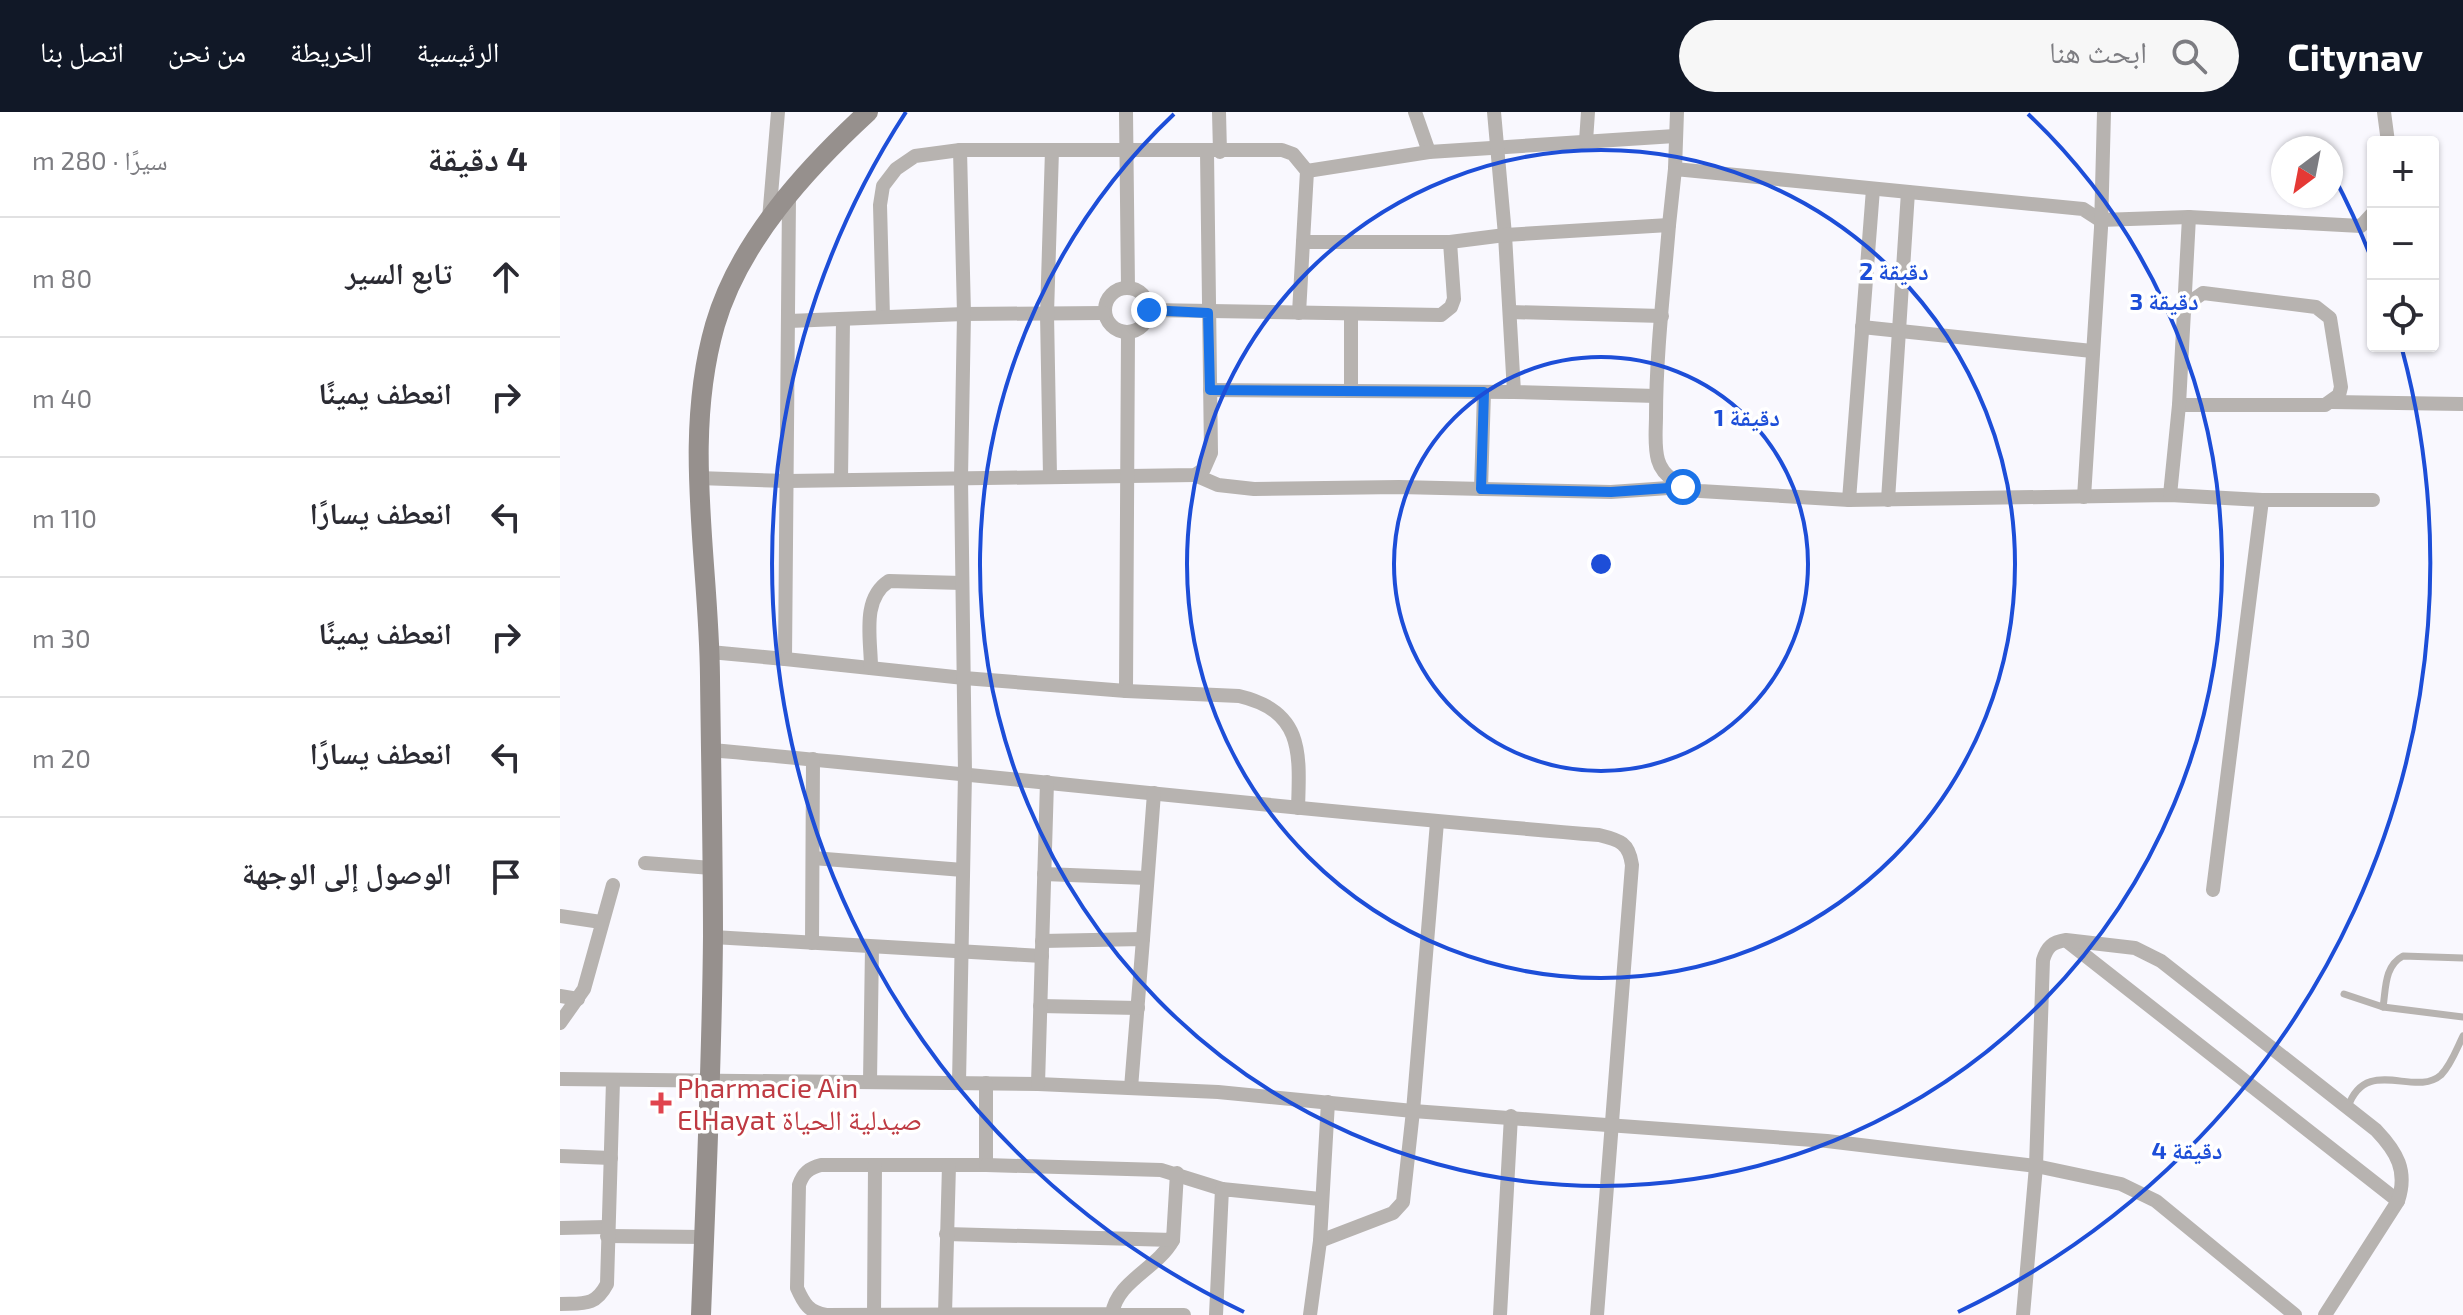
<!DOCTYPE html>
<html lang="ar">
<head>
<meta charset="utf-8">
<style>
  :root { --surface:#fff; --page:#f7f7f7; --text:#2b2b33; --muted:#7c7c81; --line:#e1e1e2; --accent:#111827 }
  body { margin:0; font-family:"Exo 2","Noto Naskh Arabic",sans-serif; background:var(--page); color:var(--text); direction:rtl }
  .controls { position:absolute; right:24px; top:24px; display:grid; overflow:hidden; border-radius:8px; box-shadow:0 2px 6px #0004 }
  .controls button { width:72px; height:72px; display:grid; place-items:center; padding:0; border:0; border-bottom:2px solid var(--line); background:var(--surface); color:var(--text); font:40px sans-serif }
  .compass { position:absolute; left:1711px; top:24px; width:72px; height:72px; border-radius:50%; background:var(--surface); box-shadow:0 2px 6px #0004; rotate:212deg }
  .stop { position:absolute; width:24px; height:24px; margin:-18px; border:6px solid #1a73e8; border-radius:50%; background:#fff }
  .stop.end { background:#1a73e8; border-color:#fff; box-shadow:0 2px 8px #0008 }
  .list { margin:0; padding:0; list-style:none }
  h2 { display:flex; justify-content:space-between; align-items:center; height:104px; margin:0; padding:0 32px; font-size:34px }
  h2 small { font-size:26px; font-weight:400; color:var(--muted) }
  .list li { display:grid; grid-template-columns:52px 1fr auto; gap:24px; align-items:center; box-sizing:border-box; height:120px; padding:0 32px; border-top:2px solid var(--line) }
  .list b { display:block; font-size:30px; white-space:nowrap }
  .list em { font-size:26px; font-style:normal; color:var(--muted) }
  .icon { flex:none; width:44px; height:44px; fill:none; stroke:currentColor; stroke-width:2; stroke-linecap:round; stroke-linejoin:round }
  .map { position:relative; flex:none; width:1903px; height:1203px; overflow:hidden; direction:ltr }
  header { display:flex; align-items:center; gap:48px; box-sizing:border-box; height:112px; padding:0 40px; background:var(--accent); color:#fff }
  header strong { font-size:38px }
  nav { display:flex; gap:44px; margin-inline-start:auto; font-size:28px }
  .search { width:560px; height:72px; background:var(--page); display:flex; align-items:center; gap:20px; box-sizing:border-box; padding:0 28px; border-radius:44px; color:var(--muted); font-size:30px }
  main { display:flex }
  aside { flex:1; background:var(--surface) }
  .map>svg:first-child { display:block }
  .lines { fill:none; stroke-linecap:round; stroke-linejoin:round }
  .lane { stroke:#b7b3b0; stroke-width:7 }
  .street { stroke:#b7b3b0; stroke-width:14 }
  .secondary { stroke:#96908d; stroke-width:20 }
  .route { stroke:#1a73e8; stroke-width:10 }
  .ring { fill:none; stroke:#1d4ed8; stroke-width:4 }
  .health-dot { fill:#e0444e; stroke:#fff; stroke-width:3 }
  .labels { text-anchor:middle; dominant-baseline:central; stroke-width:7; stroke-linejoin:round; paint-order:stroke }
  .health-label { font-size:28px; fill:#be3a42; stroke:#fff; text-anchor:start }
  .centre { fill:#1d4ed8; stroke:#fff; stroke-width:4 }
  .ring-label { font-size:24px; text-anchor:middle; font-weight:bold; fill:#1d4ed8; stroke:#fff; stroke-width:7; stroke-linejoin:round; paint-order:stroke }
</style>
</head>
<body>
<header>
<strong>Citynav</strong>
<div class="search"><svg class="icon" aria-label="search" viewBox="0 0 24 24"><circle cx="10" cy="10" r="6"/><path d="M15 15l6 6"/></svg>ابحث هنا</div>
<nav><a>الرئيسية</a><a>الخريطة</a><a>من نحن</a><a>اتصل بنا</a></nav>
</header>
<main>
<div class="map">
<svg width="1903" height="1203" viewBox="0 0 1903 1203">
  <rect width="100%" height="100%" fill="#f9f8fe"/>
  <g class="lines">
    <g class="lane">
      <path d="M1784,882L1823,895L1903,905"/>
      <path d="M1823,895C1826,877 1824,854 1843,844L1903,846"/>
      <path d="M1788,995C1806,943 1855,986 1881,963C1891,953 1897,936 1903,924"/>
    </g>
    <g class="street">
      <path d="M566,0L568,176"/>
      <path d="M659,0L660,40"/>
      <path d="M855,0L869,40L1115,24"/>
      <path d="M934,0L945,123L954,280L1096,284"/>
      <path d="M1824,0L1828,30"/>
      <path d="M1026,29L1028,0"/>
      <path d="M1115,57L1117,0"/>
      <path d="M747,59L869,40"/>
      <path d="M209,107L218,0"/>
      <path d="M1109,113L1115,57L1523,97L1540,108L1629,105L1801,114L1813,101"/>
      <path d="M743,130H890L945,123L1109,113C1104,176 1096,241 1096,304C1096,318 1094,334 1098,348C1103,366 1123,375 1140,379L1289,388L1610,383L1702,388H1813"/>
      <circle cx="567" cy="198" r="22"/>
      <path d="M589,198L881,203L891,195L894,187L890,130"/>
      <path d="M950,200L1102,204"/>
      <path d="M791,202V279"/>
      <path d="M323,205L320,93L323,74L336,57L355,44L400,38"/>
      <path d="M229,209L404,202L544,201"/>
      <path d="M1302,215L1532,239"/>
      <path d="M650,278L954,280"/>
      <path d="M1772,290L1903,292"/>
      <path d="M1619,293H1765L1779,283L1781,275L1770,206L1756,195L1643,181L1630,190L1625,198"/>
      <path d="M635,363L658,373L694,377L839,375L1051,380L1123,375"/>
      <path d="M490,364L487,202L492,38"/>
      <path d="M138,366L228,369L635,363L644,357L651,341L647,40"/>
      <path d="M281,368L283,208"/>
      <path d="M921,377L924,280"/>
      <path d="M1610,383L1619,293L1629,105"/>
      <path d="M1524,385L1541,116L1544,0"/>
      <path d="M1289,388L1313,77"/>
      <path d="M1328,388L1348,80"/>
      <path d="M150,540L225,547L229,85"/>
      <path d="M225,547L404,566L566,579L568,221"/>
      <path d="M311,556C311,527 301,487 329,469L402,471"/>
      <path d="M566,579L679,584C743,599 740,640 738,696"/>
      <path d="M151,638C447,665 743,699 1039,723C1060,728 1069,731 1072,753L1037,1203"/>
      <path d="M253,746L403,758"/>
      <path d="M85,751L152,756"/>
      <path d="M484,762L587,766"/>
      <path d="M1653,778L1702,388"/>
      <path d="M0,804L41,810"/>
      <path d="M153,825L482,844"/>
      <path d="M583,827L594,681"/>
      <path d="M482,829L583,827L571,976"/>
      <path d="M1508,830L1838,1089"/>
      <path d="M252,831L253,647"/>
      <path d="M0,884L18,887"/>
      <path d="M480,894L578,896"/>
      <path d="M0,911L24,877L53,773"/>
      <path d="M0,967L478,972L658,980L853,999L1267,1029L1476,1054L1561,1072L1596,1089L1735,1203"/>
      <path d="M310,970L312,835"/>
      <path d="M399,971L405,661L401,366L404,202L400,38H722L733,42L747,59L739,201"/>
      <path d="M426,971V1053H261C249,1056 243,1061 239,1073L237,1176C244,1192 249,1200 266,1203L552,1202C557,1169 597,1157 613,1128"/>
      <path d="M478,972L487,670"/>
      <path d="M0,1044L51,1046"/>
      <path d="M426,1053L601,1058L662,1077"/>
      <path d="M0,1116L47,1115"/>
      <path d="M386,1122L613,1128L617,1061"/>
      <path d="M47,1124L144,1125"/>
      <path d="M760,1129L833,1101L843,1090L853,999L877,710"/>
      <path d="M0,1192C23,1191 35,1195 47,1172L53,969"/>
      <path d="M385,1202L389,1053"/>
      <path d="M314,1203L315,1053"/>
      <path d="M552,1203H624"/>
      <path d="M656,1203L662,1077L760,1087"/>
      <path d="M750,1203L760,1129L768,990"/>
      <path d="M940,1203L951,1004"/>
      <path d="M1463,1203L1476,1054L1483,848C1487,835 1492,830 1506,828L1575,836L1601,849L1816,1018C1837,1040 1848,1059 1838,1089L1765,1203"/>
    </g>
    <path class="secondary" d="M141,1203C146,1077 152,950 153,824C153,738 151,651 150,565C149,447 122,328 155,213C179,130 246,57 308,0"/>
  </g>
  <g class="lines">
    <path class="route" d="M589,198L648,201L650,278L924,280L921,377L1051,380L1123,375"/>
  </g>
  <g class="ring">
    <circle cx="1041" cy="452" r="207"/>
    <circle cx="1041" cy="452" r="414"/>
    <path d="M1468 2A621 621 0 1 1 614 2"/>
    <path d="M684 1200A829 829 0 0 1 346 0M1773 63A829 829 0 0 1 1812 148M1842 237A829 829 0 0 1 1398 1200"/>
  </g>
  <path class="health-dot" d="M97 979h8v8h8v8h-8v8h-8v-8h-8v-8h8z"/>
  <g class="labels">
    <g class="health-label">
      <text x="117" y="975">Pharmacie Ain<tspan x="117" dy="32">ElHayat صيدلية الحياة</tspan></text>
    </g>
  </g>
  <circle cx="1041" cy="452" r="12" class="centre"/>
  <g class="ring-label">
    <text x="1334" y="168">2 دقيقة</text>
    <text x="1604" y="198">3 دقيقة</text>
    <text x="1187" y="314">1 دقيقة</text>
    <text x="1627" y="1047">4 دقيقة</text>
  </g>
</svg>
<div class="controls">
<button>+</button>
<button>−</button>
<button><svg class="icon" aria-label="locate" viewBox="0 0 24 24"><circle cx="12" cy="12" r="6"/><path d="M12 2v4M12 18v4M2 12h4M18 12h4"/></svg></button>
</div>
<svg class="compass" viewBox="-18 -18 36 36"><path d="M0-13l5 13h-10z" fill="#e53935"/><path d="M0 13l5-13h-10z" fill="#7c7c81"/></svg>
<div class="stop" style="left:1123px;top:375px"></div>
<div class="stop end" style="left:589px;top:198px"></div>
</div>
<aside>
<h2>4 دقيقة<small>سيرًا · 280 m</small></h2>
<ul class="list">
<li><svg class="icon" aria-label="ahead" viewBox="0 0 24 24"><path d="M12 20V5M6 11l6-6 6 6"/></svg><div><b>تابع السير</b></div><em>80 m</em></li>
<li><svg class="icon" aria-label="right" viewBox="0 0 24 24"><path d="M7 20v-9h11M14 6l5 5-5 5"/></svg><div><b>انعطف يمينًا</b></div><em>40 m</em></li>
<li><svg class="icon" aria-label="left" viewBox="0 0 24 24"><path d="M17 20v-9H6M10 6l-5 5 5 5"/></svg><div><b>انعطف يسارًا</b></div><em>110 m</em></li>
<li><svg class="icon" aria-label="right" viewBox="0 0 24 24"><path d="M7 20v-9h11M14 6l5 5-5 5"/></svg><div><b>انعطف يمينًا</b></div><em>30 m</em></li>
<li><svg class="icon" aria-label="left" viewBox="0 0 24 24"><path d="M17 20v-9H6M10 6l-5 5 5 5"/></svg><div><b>انعطف يسارًا</b></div><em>20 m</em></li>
<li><svg class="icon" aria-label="arrive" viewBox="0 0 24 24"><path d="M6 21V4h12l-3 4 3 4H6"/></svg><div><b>الوصول إلى الوجهة</b></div></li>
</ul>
</aside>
</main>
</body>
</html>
